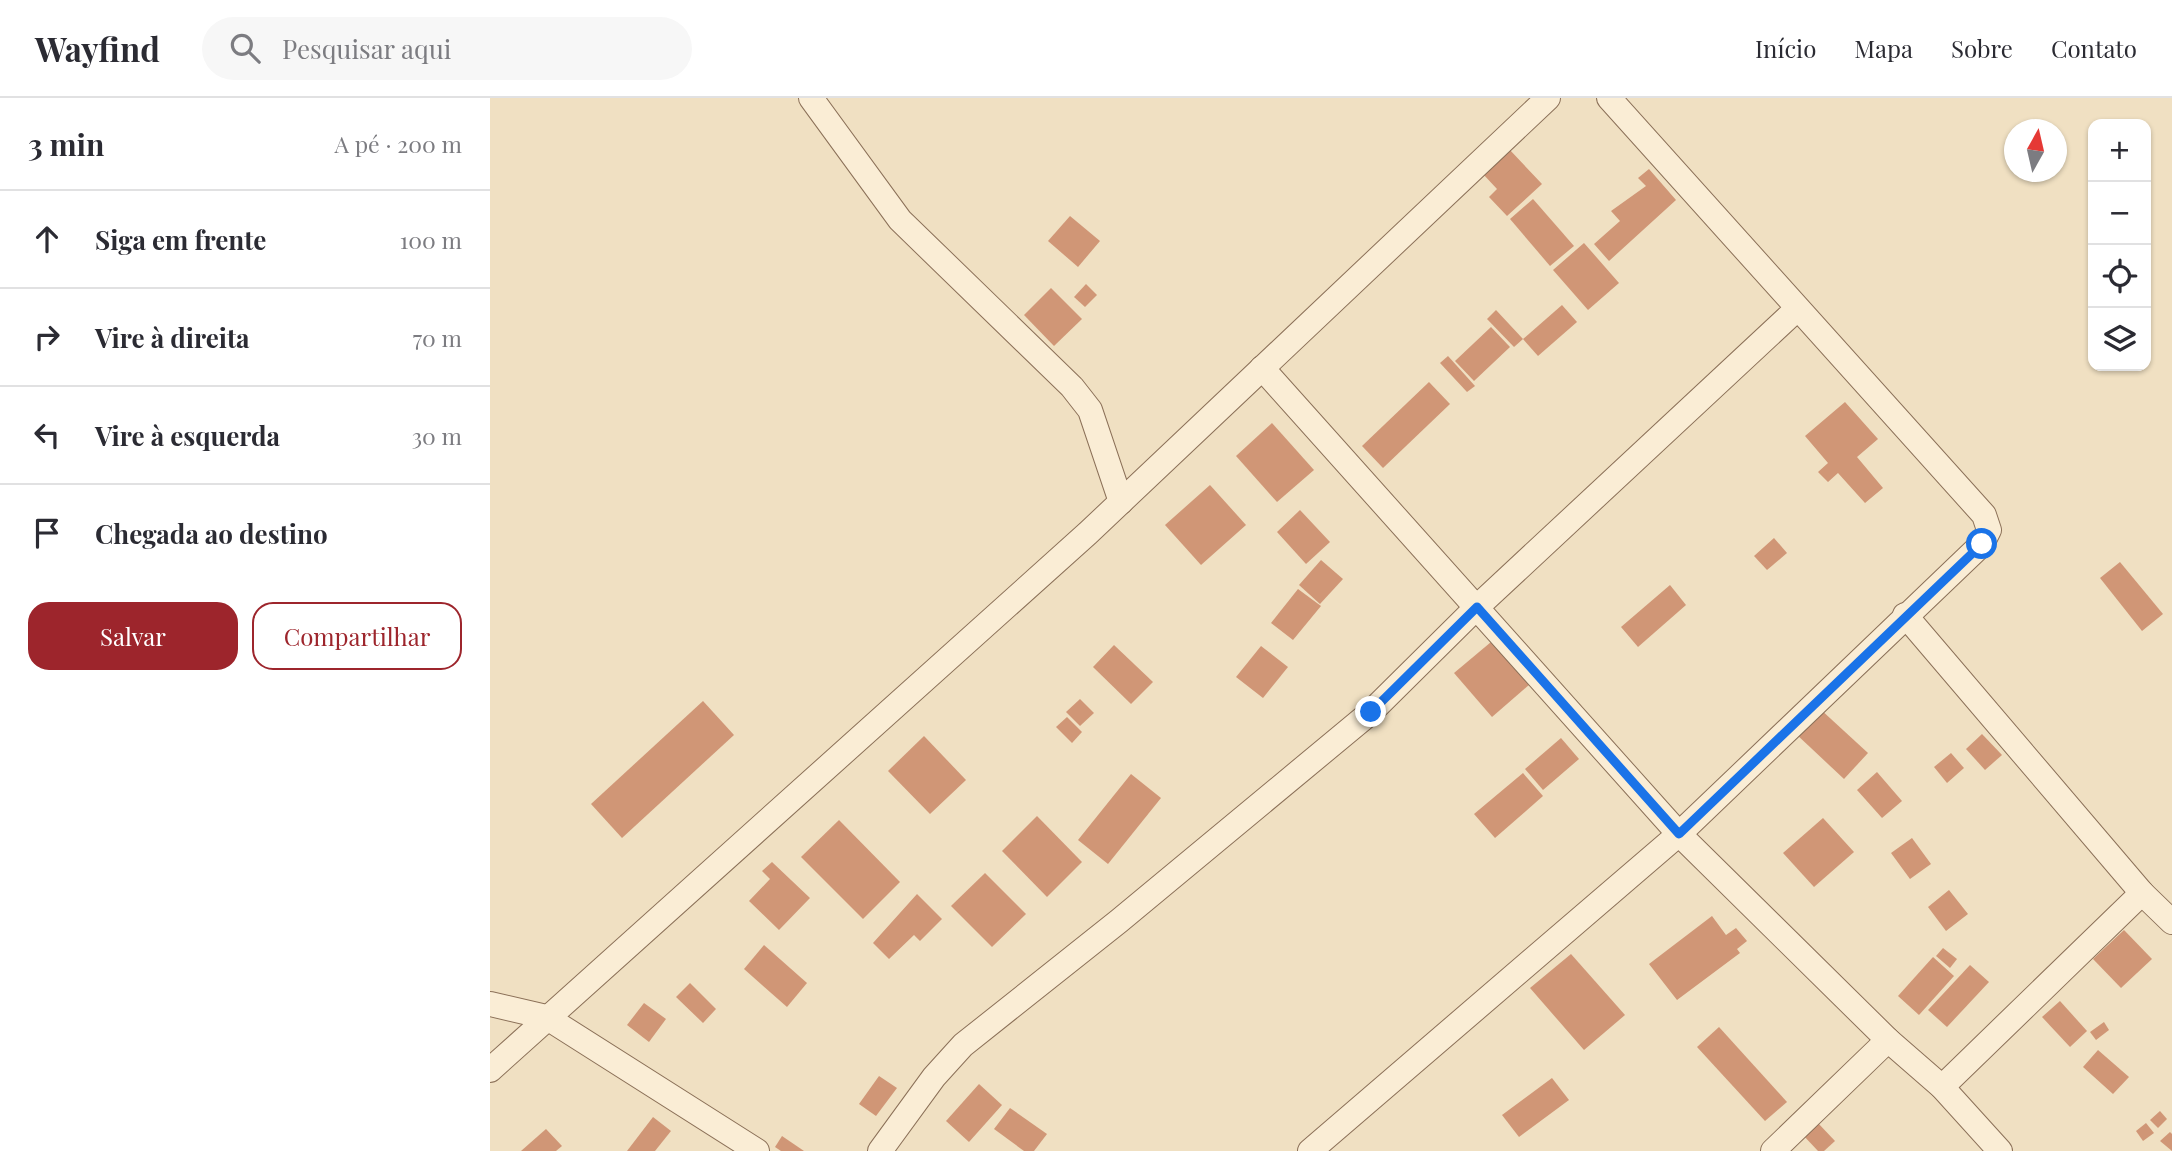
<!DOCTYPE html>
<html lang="pt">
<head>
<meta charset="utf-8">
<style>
  :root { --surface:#fff; --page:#f7f7f7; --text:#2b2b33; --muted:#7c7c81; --line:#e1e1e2; --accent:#9d252c }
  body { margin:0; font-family:"Playfair Display",serif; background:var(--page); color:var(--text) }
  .controls { position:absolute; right:21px; top:21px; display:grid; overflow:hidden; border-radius:14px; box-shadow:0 2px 5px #0004 }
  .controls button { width:63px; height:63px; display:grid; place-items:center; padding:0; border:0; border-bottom:2px solid var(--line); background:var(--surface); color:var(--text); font:35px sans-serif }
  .compass { position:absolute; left:1514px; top:21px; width:63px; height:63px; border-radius:50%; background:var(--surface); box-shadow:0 2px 5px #0004; rotate:8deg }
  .stop { position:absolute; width:21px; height:21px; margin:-16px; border:5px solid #1a73e8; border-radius:50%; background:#fff }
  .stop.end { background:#1a73e8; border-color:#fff; box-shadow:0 2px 7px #0008 }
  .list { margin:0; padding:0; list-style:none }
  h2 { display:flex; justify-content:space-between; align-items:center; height:91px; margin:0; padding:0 28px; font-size:30px }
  h2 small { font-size:23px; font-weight:400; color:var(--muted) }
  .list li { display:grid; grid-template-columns:46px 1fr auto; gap:21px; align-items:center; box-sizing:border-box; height:98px; padding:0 28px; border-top:2px solid var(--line) }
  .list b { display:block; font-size:26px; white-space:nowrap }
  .list em { font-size:23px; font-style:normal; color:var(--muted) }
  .actions { display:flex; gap:14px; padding:21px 28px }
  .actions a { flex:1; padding:16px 0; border:2px solid var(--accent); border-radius:21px; text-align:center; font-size:24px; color:var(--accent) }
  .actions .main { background:var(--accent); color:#fff }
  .icon { flex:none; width:38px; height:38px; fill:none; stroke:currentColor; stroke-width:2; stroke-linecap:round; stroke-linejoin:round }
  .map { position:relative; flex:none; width:1682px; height:1053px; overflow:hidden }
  header { display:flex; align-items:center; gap:42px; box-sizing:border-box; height:98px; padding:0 35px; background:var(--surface); border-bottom:2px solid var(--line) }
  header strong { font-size:33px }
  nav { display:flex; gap:38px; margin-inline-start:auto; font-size:24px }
  .search { width:490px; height:63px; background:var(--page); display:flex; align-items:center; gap:18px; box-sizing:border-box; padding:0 24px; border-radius:38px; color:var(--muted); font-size:26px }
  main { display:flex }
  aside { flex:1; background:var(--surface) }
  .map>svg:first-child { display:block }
  .building { fill:#d09676 }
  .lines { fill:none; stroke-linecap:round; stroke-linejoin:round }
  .street-casing { stroke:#8b7058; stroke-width:26 }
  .street { stroke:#faedd5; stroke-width:24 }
  .route { stroke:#1a73e8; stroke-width:9 }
</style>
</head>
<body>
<header>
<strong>Wayfind</strong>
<div class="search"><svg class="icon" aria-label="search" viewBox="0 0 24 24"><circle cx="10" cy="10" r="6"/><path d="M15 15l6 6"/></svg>Pesquisar aqui</div>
<nav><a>Início</a><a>Mapa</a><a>Sobre</a><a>Contato</a></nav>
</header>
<main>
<aside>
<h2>3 min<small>A pé · 200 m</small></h2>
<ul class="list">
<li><svg class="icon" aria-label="ahead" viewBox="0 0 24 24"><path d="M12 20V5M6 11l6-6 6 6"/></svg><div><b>Siga em frente</b></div><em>100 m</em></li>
<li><svg class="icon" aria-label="right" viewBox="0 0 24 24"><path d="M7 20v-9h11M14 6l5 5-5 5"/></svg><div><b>Vire à direita</b></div><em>70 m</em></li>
<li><svg class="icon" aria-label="left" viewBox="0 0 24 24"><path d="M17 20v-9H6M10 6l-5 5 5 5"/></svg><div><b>Vire à esquerda</b></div><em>30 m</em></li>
<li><svg class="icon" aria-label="arrive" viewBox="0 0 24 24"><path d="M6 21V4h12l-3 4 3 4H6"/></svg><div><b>Chegada ao destino</b></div></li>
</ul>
<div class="actions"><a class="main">Salvar</a><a>Compartilhar</a></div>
</aside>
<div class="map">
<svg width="1682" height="1053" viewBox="0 0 1682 1053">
  <rect width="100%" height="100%" fill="#f0e0c2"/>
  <g class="building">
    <path d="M1019,51L1052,86L1017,118L999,99L1007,91L993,76Z"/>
    <path d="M1159,71L1186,102L1119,163L1104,146L1130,123L1121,113L1156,88L1148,80Z"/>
    <path d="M1043,101L1084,148L1060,168L1020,121Z"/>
    <path d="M580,118L610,143L588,169L558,143Z"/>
    <path d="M1094,145L1129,185L1098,212L1063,172Z"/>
    <path d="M596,186L607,197L595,209L584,199Z"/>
    <path d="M561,190L592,221L564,248L534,217Z"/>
    <path d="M1072,207L1087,224L1048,258L1033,241Z"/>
    <path d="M1006,212L1033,241L1024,249L997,221Z"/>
    <path d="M1001,229L1020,249L984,283L965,263Z"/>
    <path d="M958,258L985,288L977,294L950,265Z"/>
    <path d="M939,284L960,306L893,370L872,348Z"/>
    <path d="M1355,304L1388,341L1367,359L1393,390L1375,405L1348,375L1338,384L1328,374L1338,365L1315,338Z"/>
    <path d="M782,325L824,372L787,404L746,358Z"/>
    <path d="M720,387L756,427L711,467L675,427Z"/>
    <path d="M810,412L840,444L816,466L787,434Z"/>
    <path d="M1284,440L1297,455L1277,472L1264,458Z"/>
    <path d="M831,462L853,481L830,506L809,487Z"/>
    <path d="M1630,464L1673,516L1652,533L1610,480Z"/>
    <path d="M1180,487L1196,507L1148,549L1131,529Z"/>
    <path d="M808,491L831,508L803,542L781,525Z"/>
    <path d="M1001,544L1039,587L1002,619L964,575Z"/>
    <path d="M624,547L663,584L641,606L603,569Z"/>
    <path d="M771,548L798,569L773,600L746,579Z"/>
    <path d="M590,601L604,615L590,628L576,614Z"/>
    <path d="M213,603L244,637L132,740L101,706Z"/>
    <path d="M1329,610L1378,655L1354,681L1305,635Z"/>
    <path d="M577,619L592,634L582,645L566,629Z"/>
    <path d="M1492,636L1512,657L1495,672L1476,651Z"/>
    <path d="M434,638L476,682L440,716L398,673Z"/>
    <path d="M1071,640L1089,661L1053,692L1035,671Z"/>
    <path d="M1461,655L1474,670L1457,685L1444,669Z"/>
    <path d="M1387,674L1412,703L1392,720L1367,692Z"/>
    <path d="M1033,675L1053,698L1005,740L984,716Z"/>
    <path d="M641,676L671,700L618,766L588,742Z"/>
    <path d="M547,718L592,764L557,799L512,753Z"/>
    <path d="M1333,720L1364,754L1324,789L1293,755Z"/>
    <path d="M349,722L410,784L373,821L311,759Z"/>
    <path d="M1422,740L1441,766L1420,781L1401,755Z"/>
    <path d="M282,764L320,800L289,832L259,803L280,781L272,773Z"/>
    <path d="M495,775L536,816L502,849L461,808Z"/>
    <path d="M1459,792L1478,816L1456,833L1438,809Z"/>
    <path d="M427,796L452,821L430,843L424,837L399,861L383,845Z"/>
    <path d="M1222,818L1236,837L1246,830L1257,843L1247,851L1250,855L1187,902L1159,866Z"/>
    <path d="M1634,832L1662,861L1631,890L1603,861Z"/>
    <path d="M274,847L317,885L297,909L254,871Z"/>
    <path d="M1453,850L1467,861L1460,870L1446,858Z"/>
    <path d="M1081,856L1135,917L1094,952L1040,890Z"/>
    <path d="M1443,859L1464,878L1429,917L1408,898Z"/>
    <path d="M1480,867L1499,884L1457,929L1438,912Z"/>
    <path d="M200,885L226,911L213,925L186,899Z"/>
    <path d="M1570,903L1597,933L1580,949L1552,919Z"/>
    <path d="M154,905L176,921L159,944L137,927Z"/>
    <path d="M1614,924L1619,932L1606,942L1600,934Z"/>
    <path d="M1229,929L1297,1004L1275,1023L1207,949Z"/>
    <path d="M1608,952L1639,979L1623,996L1593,969Z"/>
    <path d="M389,978L407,990L386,1018L369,1006Z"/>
    <path d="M1062,980L1079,1002L1029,1039L1012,1017Z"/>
    <path d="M489,986L512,1007L479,1044L456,1023Z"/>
    <path d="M520,1010L557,1036L544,1053H534L504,1031Z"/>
    <path d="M1670,1013L1677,1021L1668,1030L1660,1022Z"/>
    <path d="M163,1019L181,1033L165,1053H137Z"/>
    <path d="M1327,1024L1345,1043L1334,1053H1328L1312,1036Z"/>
    <path d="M1656,1025L1664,1035L1653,1043L1646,1033Z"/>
    <path d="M56,1031L72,1048L66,1053H31Z"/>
    <path d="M1680,1034L1682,1036V1053L1670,1043Z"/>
    <path d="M292,1038L314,1053H291L285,1049Z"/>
  </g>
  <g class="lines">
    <defs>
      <g id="street">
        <path d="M321,0L410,122L582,289L600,312L631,404"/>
        <path d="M772,270L1189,736L1398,942L1452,989L1510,1053"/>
        <path d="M1415,517L1652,795L1682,824"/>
        <path d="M0,906L56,919L267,1053"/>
        <path d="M0,972L598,435L1058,0"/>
        <path d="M1452,989L1652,795"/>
        <path d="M390,1053L444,979L473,947L629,823L881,614L987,509L1307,211"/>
        <path d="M820,1053L1189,736L1492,446L1499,432L1494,417L1119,0"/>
        <path d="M1283,1053L1398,942"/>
      </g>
    </defs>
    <use href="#street" class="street-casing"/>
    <use href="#street" class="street"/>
  </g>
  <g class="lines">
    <path class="route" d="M881,614L987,509L1189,736L1492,446"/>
  </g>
</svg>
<div class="controls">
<button>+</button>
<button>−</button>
<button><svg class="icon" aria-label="locate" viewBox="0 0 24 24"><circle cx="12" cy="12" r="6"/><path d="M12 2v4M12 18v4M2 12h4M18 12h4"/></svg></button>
<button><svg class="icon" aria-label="layers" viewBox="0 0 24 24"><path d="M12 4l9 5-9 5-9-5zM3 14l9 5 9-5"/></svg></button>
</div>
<svg class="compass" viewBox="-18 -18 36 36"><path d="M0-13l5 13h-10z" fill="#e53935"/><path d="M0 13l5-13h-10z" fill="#7c7c81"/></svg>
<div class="stop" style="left:1492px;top:446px"></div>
<div class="stop end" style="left:881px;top:614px"></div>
</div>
</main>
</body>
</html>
